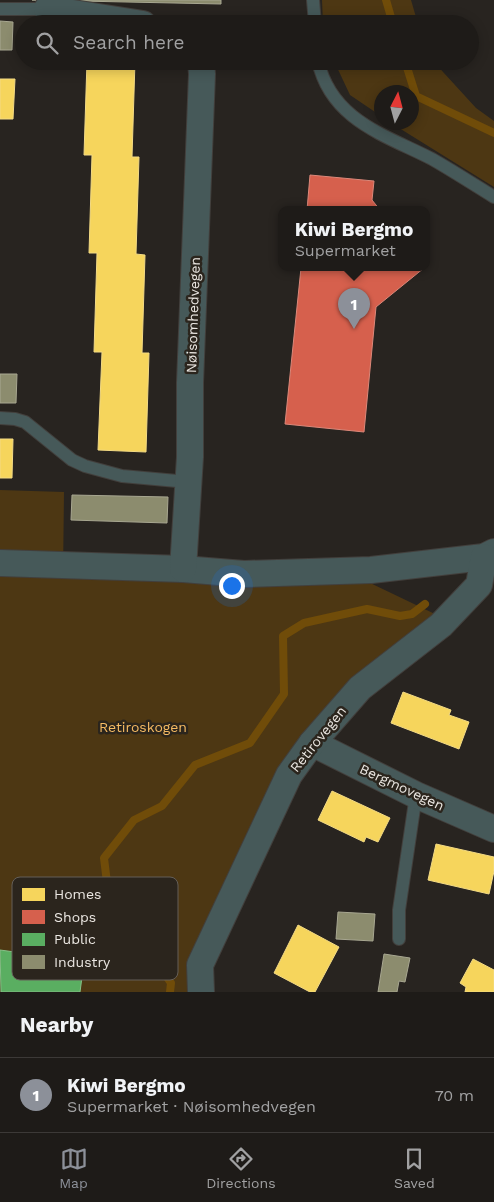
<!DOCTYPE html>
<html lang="en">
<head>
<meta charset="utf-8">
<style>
  :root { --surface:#1e1b18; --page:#262421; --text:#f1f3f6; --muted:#a1a1a2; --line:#3c3937; --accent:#8c9099 }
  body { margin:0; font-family:"Work Sans",sans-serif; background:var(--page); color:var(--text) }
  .compass { position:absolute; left:374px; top:85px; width:45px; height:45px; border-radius:50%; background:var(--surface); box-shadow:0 2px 12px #0003; rotate:6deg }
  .you { position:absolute; left:231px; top:585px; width:18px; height:18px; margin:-12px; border:4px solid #fff; border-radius:50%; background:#1a73e8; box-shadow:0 0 0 8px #1a73e833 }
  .badge { display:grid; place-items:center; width:32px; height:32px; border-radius:50%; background:var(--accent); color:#fff; font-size:16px; font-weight:700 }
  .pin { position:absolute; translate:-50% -41px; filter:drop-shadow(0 1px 2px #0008) }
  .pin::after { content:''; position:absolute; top:26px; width:18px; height:15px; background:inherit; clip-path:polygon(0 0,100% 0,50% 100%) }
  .popup { position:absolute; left:278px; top:206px; width:152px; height:65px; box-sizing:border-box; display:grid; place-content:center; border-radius:10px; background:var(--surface); filter:drop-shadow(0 1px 4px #0005); font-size:16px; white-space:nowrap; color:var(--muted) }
  .popup b { font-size:19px; color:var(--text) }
  .popup::after { content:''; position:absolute; left:50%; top:100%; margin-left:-10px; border:10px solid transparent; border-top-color:var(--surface) }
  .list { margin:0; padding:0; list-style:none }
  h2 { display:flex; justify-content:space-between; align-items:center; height:65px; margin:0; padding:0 20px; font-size:21px }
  h2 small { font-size:16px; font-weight:400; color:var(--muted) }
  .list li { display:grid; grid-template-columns:32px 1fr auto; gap:15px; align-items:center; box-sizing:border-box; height:75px; padding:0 20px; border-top:1px solid var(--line) }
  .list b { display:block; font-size:19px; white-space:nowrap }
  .list p { margin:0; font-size:16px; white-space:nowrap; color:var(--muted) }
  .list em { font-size:16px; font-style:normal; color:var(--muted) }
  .icon { flex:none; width:28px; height:28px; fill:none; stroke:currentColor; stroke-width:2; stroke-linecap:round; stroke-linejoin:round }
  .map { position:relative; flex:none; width:494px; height:992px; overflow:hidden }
  .search { position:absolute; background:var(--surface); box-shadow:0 2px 12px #0003; left:15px; right:15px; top:15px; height:55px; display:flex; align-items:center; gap:12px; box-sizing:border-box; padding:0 18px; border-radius:28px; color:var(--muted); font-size:19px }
  .sheet { height:140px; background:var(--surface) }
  nav { display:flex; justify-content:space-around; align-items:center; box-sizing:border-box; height:70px; border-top:1px solid var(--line); background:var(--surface); font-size:14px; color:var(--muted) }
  nav a { display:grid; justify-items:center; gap:2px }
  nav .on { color:var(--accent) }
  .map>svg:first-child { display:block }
  .green { fill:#4d3713 }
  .homes { fill:#f6d55c; stroke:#f3da84 }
  .shops { fill:#d6604d; stroke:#dc887a }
  .public { fill:#5aae61; stroke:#86bf88 }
  .industry { fill:#8c8c6e; stroke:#a8a791 }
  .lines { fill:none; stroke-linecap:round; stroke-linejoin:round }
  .stream { stroke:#704c09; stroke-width:8 }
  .service-casing { stroke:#423f3c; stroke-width:14 }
  .minor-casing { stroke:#423f3c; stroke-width:28 }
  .service { stroke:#465959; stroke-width:12 }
  .minor { stroke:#465959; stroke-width:26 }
  .labels { text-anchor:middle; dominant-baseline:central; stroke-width:5; stroke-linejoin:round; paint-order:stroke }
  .street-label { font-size:14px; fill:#ebe7e2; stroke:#2b251d }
  .park-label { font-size:14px; fill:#f6bb63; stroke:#2b251d }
  .key { fill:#2b251d; stroke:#655f58; stroke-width:1 }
  .key-label { font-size:14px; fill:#ebe7e2 }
</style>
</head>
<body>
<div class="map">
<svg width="494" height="992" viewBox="0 0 494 992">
  <rect width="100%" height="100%" fill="#282420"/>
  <g class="green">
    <path d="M322,0H411L418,24H323Z"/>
    <path d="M334,61H433L476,108L494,121V187L391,123L412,122V92H382L381,116L350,95Z"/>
    <path d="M0,490L64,492L63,577L366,581L437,615L355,677L190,992H0Z"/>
  </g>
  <g class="homes">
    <path d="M87,61H135L132,157H139L136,254L145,255L142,353H149L146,452L98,450L102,352H94L97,253H89L92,155H84Z"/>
    <path d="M0,79H15L13,119H0Z"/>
    <path d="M0,439H13L12,478H0Z"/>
    <path d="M403,692L451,710L449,715L469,722L459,749L391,723Z"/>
    <path d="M332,791L390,818L378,842L366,837L364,842L318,820Z"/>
    <path d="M436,844L494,857V871L489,894L428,880Z"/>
    <path d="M298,925L339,947L315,992H310L274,973Z"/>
    <path d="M473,959L494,970V992H465L466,987L460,983Z"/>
  </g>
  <g class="shops">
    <path d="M310,175L374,181L372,200L380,210H307Z"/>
    <path d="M301,268H424L376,307L364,432L285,424Z"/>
  </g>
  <path class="public" d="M16,945L56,951L55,958L84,962L80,992H1L0,950L15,952Z"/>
  <g class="industry">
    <path d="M32,0H221V4Z"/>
    <path d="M0,21L13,22L12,50H0Z"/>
    <path d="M0,374H17L16,403H0Z"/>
    <path d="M72,495L168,497L167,523L71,520Z"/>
    <path d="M338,912L375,914L373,941L336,939Z"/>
    <path d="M384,954L410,958L405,982L399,981L397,992H378Z"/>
  </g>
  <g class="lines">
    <g class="stream">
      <path d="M386,0L393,24"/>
      <path d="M405,61L416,96L494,133"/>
      <path d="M170,992L171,983L108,891L104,858L134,820L162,806L195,765L250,743L284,694L283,636L304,623L367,609L400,616L412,614L425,604"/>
    </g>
    <defs>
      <g id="service">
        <path d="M313,0L315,24"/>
        <path d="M0,9H47"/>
        <path d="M318,61C331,120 385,135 432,159C453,171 473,184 494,197"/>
        <path d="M0,418L15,419L25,422L72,460L85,466L122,476L188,482"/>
        <path d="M399,939V910L416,795"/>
      </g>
      <g id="minor">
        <path d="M47,9L143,24"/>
        <path d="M0,563L183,569L244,574L371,570L484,557L494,552"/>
        <path d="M183,569L190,457V383L202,74L201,61"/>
        <path d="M312,743L416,795L494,829"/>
        <path d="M201,992L200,965L289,775L312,743L360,688L441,625L479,585L484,557"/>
      </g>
    </defs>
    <use href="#service" class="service-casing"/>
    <use href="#minor" class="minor-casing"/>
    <use href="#service" class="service"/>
    <use href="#minor" class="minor"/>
  </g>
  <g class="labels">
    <g class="street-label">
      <text transform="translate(193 315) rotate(-88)">Nøisomhedvegen</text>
      <text transform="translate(318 739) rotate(-51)">Retirovegen</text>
      <text transform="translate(402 787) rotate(25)">Bergmovegen</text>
    </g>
    <g class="park-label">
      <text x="143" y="727">Retiroskogen</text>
    </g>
  </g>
  <rect x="12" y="877" width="166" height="103" rx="8" class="key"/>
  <rect x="22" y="888" width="23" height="13" fill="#f6d55c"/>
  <rect x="22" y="910" width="23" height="14" fill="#d6604d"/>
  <rect x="22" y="933" width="23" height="13" fill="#5aae61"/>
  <rect x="22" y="955" width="23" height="14" fill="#8c8c6e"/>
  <g class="key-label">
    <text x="54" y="899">Homes</text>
    <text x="54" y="922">Shops</text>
    <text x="54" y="944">Public</text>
    <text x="54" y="967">Industry</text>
  </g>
</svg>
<svg class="compass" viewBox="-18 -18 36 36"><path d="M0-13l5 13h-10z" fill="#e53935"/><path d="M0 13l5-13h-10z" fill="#a1a1a2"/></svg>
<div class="you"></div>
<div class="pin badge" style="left:354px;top:329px">1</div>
<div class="popup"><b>Kiwi Bergmo</b>Supermarket</div>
<div class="search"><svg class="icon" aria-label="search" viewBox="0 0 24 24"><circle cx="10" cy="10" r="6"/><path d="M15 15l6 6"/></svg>Search here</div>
</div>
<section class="sheet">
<h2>Nearby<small></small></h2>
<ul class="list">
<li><span class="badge">1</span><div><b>Kiwi Bergmo</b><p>Supermarket · Nøisomhedvegen</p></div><em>70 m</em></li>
</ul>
</section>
<nav>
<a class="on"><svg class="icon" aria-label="map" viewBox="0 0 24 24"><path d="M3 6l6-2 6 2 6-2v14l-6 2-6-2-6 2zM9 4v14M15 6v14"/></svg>Map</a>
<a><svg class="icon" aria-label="directions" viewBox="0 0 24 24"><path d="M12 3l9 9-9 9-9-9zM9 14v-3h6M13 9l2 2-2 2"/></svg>Directions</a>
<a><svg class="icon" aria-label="saved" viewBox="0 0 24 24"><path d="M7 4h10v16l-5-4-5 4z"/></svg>Saved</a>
</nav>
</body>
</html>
